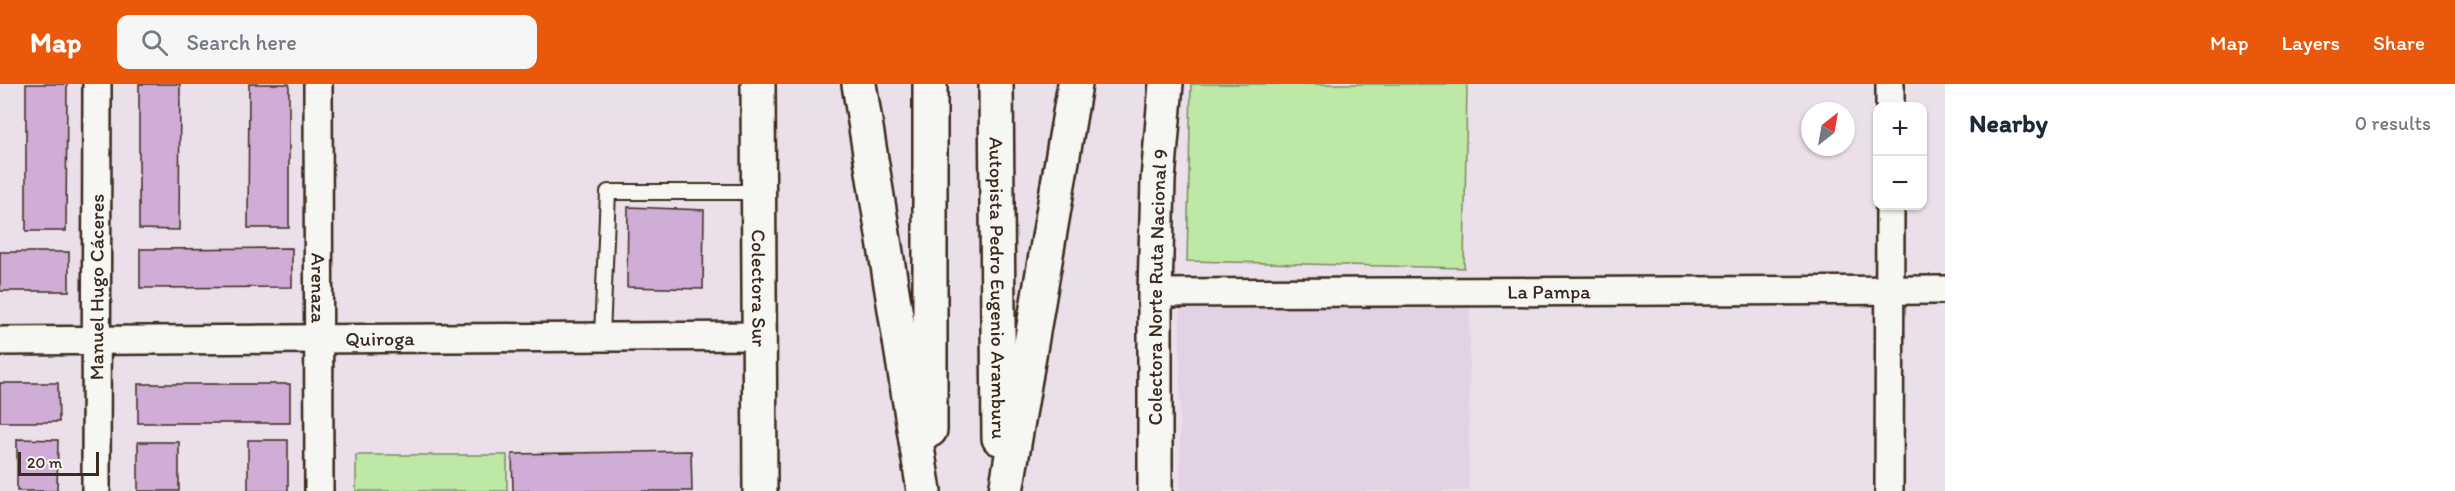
<!DOCTYPE html>
<html lang="en">
<head>
<meta charset="utf-8">
<style>
  :root { --surface:#fff; --page:#f6f6f7; --text:#1f2937; --muted:#747a83; --line:#e0e1e3; --accent:#ea580c }
  body { margin:0; font-family:Itim,sans-serif; background:var(--page); color:var(--text) }
  .controls { position:absolute; right:18px; top:18px; display:grid; overflow:hidden; border-radius:12px; box-shadow:0 2px 4px #0004 }
  .controls button { width:54px; height:54px; display:grid; place-items:center; padding:0; border:0; border-bottom:2px solid var(--line); background:var(--surface); color:var(--text); font:30px sans-serif }
  .compass { position:absolute; left:1801px; top:18px; width:54px; height:54px; border-radius:50%; background:var(--surface); box-shadow:0 2px 4px #0004; rotate:31deg }
  .scale { position:absolute; left:18px; bottom:15px; width:81px; box-sizing:border-box; padding-left:6px; border:3px solid #3b2a1e; border-top:0; font-size:16px; line-height:21px; white-space:nowrap; color:#3b2a1e; -webkit-text-stroke:4px #f6f6f2; paint-order:stroke }
  .list { margin:0; padding:0; list-style:none }
  h2 { display:flex; justify-content:space-between; align-items:center; height:78px; margin:0; padding:0 24px; font-size:26px }
  h2 small { font-size:20px; font-weight:400; color:var(--muted) }
  .icon { flex:none; width:33px; height:33px; fill:none; stroke:currentColor; stroke-width:2; stroke-linecap:round; stroke-linejoin:round }
  .map { position:relative; flex:none; width:1945px; height:407px; overflow:hidden }
  header { display:flex; align-items:center; gap:36px; box-sizing:border-box; height:84px; padding:0 30px; background:var(--accent); color:#fff }
  header strong { font-size:28px }
  nav { display:flex; gap:33px; margin-inline-start:auto; font-size:21px }
  .search { width:420px; height:54px; background:var(--page); display:flex; align-items:center; gap:15px; box-sizing:border-box; padding:0 21px; border-radius:12px; color:var(--muted); font-size:22px }
  main { display:flex }
  aside { flex:1; background:var(--surface) }
  .map>svg:first-child { display:block }
  .built { fill:#e3d1e4 }
  .green { fill:#bee8a5; stroke:#7c8962; stroke-width:1.5 }
  .building { fill:#d0add7; stroke:#3b2a1e; stroke-width:1.5 }
  .lines { fill:none; stroke-linecap:round; stroke-linejoin:round }
  .lane-casing { stroke:#3b2a1e; stroke-width:18 }
  .street-casing { stroke:#3b2a1e; stroke-width:32 }
  .secondary-casing { stroke:#3b2a1e; stroke-width:38 }
  .highway-casing { stroke:#3b2a1e; stroke-width:38 }
  .lane { stroke:#f6f6f2; stroke-width:14 }
  .street { stroke:#f6f6f2; stroke-width:27 }
  .secondary { stroke:#f6f6f2; stroke-width:33 }
  .highway { stroke:#f6f6f2; stroke-width:33 }
  .labels { text-anchor:middle; dominant-baseline:central; stroke-width:4.5; stroke-linejoin:round; paint-order:stroke }
  .street-label { font-size:20px; fill:#3b2a1e; stroke:#f6f6f2 }
</style>
</head>
<body>
<header>
<strong>Map</strong>
<div class="search"><svg class="icon" aria-label="search" viewBox="0 0 24 24"><circle cx="10" cy="10" r="6"/><path d="M15 15l6 6"/></svg>Search here</div>
<nav><a>Map</a><a>Layers</a><a>Share</a></nav>
</header>
<main>
<div class="map">
<svg width="1945" height="407" viewBox="0 0 1945 407">
  <rect width="100%" height="100%" fill="#ebe0ea"/>
  <filter id="ink" filterUnits="userSpaceOnUse"><feTurbulence type="fractalNoise" baseFrequency=".0167" numOctaves="2"/><feDisplacementMap in="SourceGraphic" scale="12" xChannelSelector="R" yChannelSelector="G"/><feConvolveMatrix kernelMatrix="1 2 1 2 8 2 1 2 1" color-interpolation-filters="sRGB"/></filter>
  <g filter="url(#ink)">
    <path class="built" d="M1470,223L1469,407H1180V226Z"/>
    <g class="green">
      <path d="M1191,0H1467L1464,184L1187,177Z"/>
      <rect x="356" y="371" width="151" height="36"/>
    </g>
    <g class="building">
      <path d="M26,0H67L66,147H26Z"/>
      <path d="M139,0H180L179,146L139,145Z"/>
      <path d="M249,0H289V144H248Z"/>
      <path d="M628,123L704,126L703,205L627,203Z"/>
      <path d="M292,164V203L140,204V165Z"/>
      <rect x="0" y="168" width="69" height="39"/>
      <path d="M0,299H58L59,338H0Z"/>
      <rect x="138" y="300" width="152" height="39"/>
      <path d="M17,355L58,356L57,407H17Z"/>
      <rect x="248" y="356" width="40" height="51"/>
      <rect x="138" y="358" width="41" height="49"/>
      <path d="M691,367L692,407H513L512,370Z"/>
    </g>
    <g class="lines">
      <defs>
        <path id="lane" d="M602,252L608,108H759"/>
        <g id="street">
          <path id="s1" d="M318,0L319,407"/>
          <path d="M1890,0V22"/>
          <path id="s2" d="M1155,209L1945,206"/>
          <path id="s3" d="M0,257L760,252"/>
          <path id="s4" d="M96,407L97,0"/>
          <path d="M1889,407L1890,122"/>
        </g>
        <g id="secondary">
          <path id="s5" d="M758,0L760,407"/>
          <path id="s6" d="M1155,407V209L1158,96L1166,0"/>
        </g>
        <g id="highway">
          <path d="M859,0L924,407"/>
          <path d="M930,0V346"/>
          <path id="s7" d="M996,0L999,354"/>
          <path d="M1006,407L1075,0"/>
        </g>
      </defs>
      <use href="#lane" class="lane-casing"/>
      <use href="#street" class="street-casing"/>
      <use href="#secondary" class="secondary-casing"/>
      <use href="#highway" class="highway-casing"/>
      <use href="#lane" class="lane"/>
      <use href="#street" class="street"/>
      <use href="#secondary" class="secondary"/>
      <use href="#highway" class="highway"/>
    </g>
  </g>
  <g class="labels">
    <g class="street-label">
      <text stroke="none"><textPath href="#s1" startOffset="204">Arenaza</textPath></text>
      <text stroke="none"><textPath href="#s5" startOffset="204">Colectora Sur</textPath></text>
      <text stroke="none"><textPath href="#s7" startOffset="204">Autopista Pedro Eugenio Aramburu</textPath></text>
      <text stroke="none"><textPath href="#s6" startOffset="204">Colectora Norte Ruta Nacional 9</textPath></text>
      <text stroke="none"><textPath href="#s4" startOffset="204">Manuel Hugo Cáceres</textPath></text>
      <text stroke="none"><textPath href="#s2" startOffset="394">La Pampa</textPath></text>
      <text stroke="none"><textPath href="#s3" startOffset="380">Quiroga</textPath></text>
    </g>
  </g>
</svg>
<div class="controls">
<button>+</button>
<button>−</button>
</div>
<svg class="compass" viewBox="-18 -18 36 36"><path d="M0-13l5 13h-10z" fill="#e53935"/><path d="M0 13l5-13h-10z" fill="#747a83"/></svg>
<div class="scale">20 m</div>
</div>
<aside>
<h2>Nearby<small>0 results</small></h2>
<ul class="list">
</ul>
</aside>
</main>
</body>
</html>
